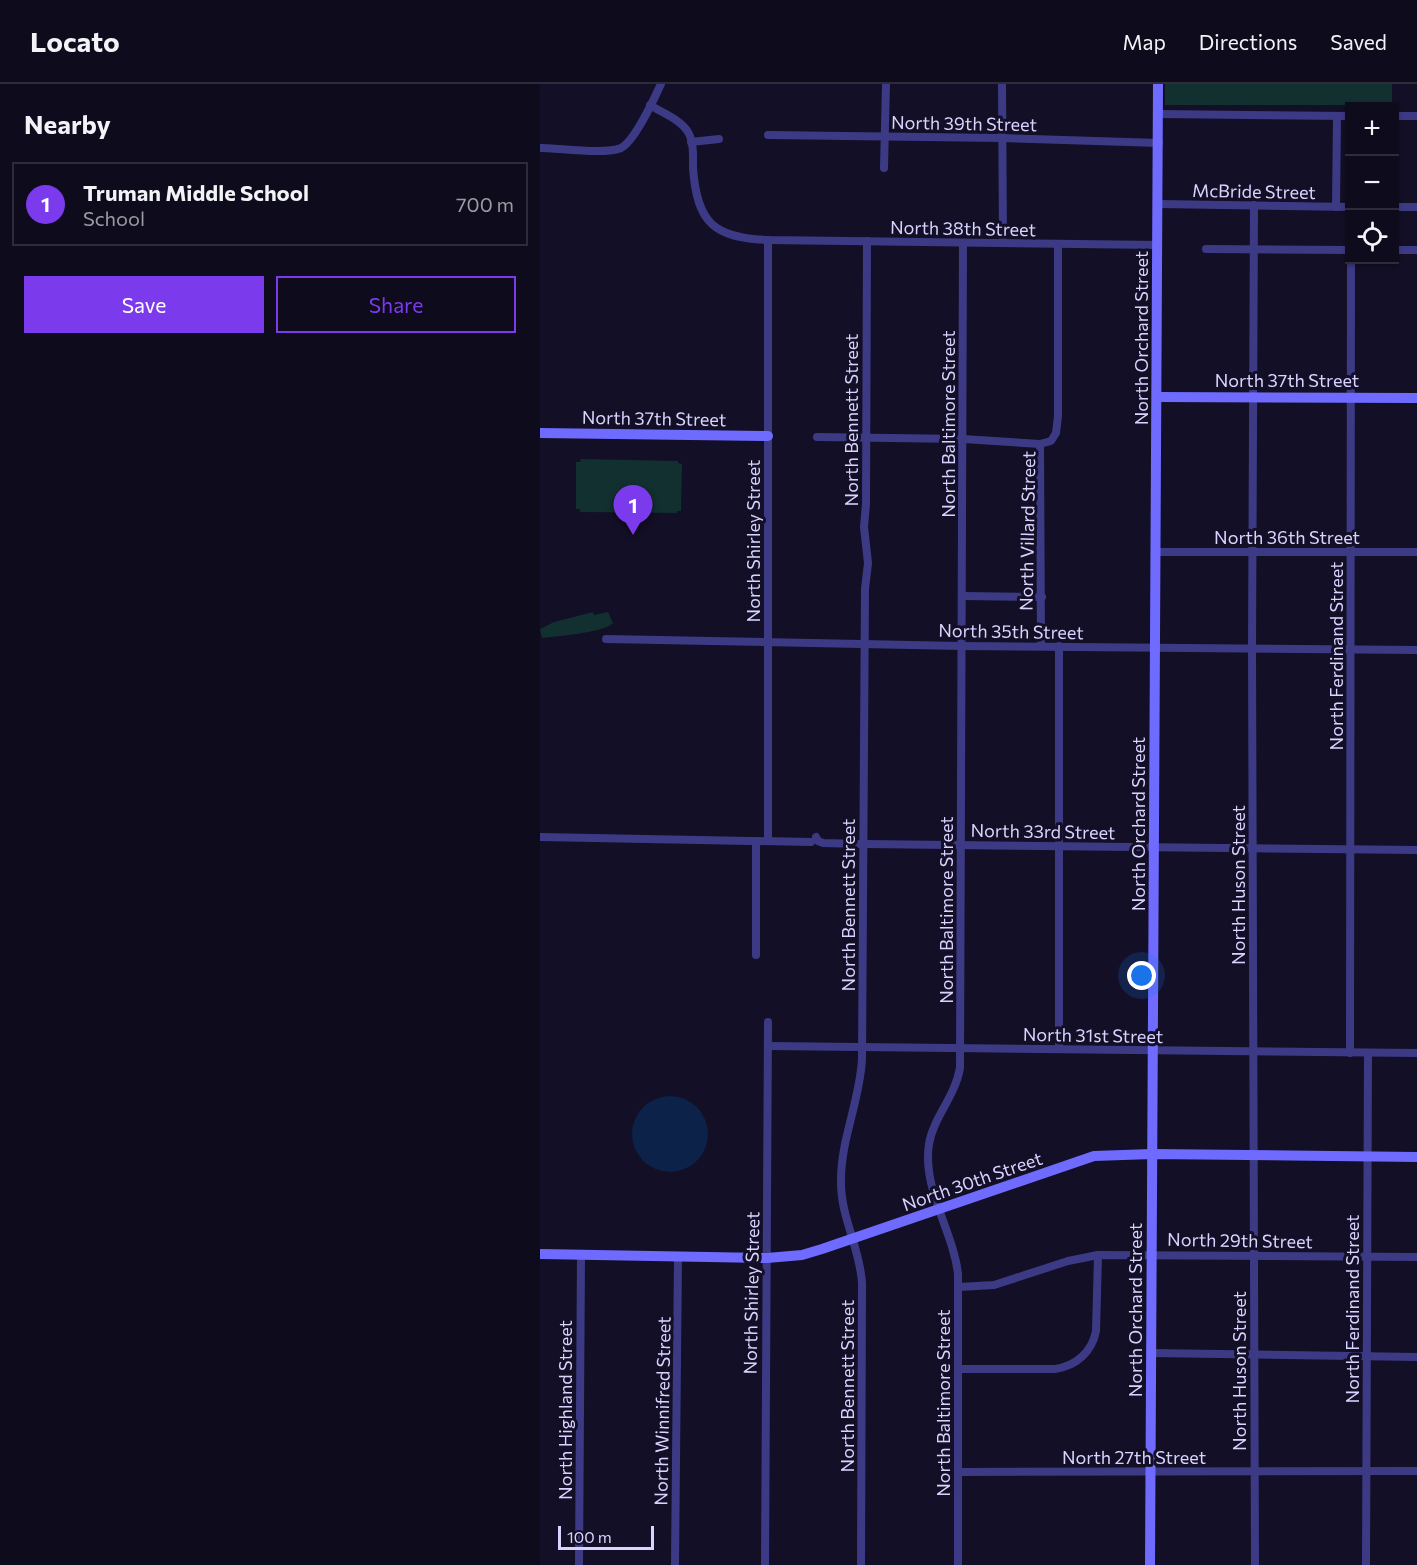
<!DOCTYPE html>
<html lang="en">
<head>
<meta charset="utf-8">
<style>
  :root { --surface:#0e0b1c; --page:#1c1929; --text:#f1f3f6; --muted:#9b9ba3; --line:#2e2b3b; --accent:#7c3aed }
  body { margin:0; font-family:Commissioner,sans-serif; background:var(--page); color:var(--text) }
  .controls { position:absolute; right:18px; top:18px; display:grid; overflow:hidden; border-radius:0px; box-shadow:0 2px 4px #0004 }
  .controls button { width:54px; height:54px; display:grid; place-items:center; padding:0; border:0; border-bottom:2px solid var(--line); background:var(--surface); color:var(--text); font:30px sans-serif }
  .scale { position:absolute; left:18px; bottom:15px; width:96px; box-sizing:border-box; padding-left:6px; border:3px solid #d9d4ff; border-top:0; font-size:16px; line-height:21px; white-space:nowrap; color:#d9d4ff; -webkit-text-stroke:4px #130f26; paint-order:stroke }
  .you { position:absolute; left:602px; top:892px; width:21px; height:21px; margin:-15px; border:4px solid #fff; border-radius:50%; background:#1a73e8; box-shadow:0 0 0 9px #1a73e833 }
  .badge { display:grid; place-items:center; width:39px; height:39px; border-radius:50%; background:var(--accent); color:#fff; font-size:20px; font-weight:700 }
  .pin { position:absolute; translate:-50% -50px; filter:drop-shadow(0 2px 3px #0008) }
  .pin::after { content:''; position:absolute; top:32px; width:21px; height:18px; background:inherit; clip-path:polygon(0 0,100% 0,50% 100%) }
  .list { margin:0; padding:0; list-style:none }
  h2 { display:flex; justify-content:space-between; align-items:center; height:78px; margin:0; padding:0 24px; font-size:26px }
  h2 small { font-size:20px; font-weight:400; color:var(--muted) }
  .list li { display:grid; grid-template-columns:39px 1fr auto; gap:18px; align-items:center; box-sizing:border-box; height:84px; margin:0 12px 12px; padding:0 12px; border:2px solid var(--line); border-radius:0px }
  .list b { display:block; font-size:22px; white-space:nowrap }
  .list p { margin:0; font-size:20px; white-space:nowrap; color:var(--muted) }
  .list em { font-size:20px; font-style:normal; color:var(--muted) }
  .actions { display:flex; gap:12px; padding:18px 24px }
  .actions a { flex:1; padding:14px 0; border:2px solid var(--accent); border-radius:0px; text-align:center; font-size:21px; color:var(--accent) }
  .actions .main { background:var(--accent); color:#fff }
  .icon { flex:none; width:33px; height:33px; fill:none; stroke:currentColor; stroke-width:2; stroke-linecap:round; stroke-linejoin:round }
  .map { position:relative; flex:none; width:877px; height:1481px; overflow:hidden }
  header { display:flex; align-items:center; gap:36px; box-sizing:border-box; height:84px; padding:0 30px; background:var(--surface); border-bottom:2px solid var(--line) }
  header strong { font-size:28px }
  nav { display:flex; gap:33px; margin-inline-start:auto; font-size:21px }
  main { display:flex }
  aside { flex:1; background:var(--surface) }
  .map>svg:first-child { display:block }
  .green { fill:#12302f }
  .water { fill:#0c2248 }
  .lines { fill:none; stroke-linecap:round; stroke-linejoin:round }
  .street { stroke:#3d3a85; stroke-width:8 }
  .secondary { stroke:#6f6bff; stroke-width:10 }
  .labels { text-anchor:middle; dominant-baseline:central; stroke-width:6; stroke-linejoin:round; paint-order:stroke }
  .street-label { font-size:18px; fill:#d9d4ff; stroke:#130f26 }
</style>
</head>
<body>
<header>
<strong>Locato</strong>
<nav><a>Map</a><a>Directions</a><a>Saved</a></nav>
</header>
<main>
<aside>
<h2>Nearby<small></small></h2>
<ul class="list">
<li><span class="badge">1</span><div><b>Truman Middle School</b><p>School</p></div><em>700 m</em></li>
</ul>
<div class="actions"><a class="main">Save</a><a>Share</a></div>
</aside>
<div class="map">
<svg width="877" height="1481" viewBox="0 0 877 1481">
  <rect width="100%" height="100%" fill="#130f26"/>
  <g class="green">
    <rect x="625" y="0" width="227" height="21"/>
    <path d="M41,375L138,377V379L142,380L141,427H137V429L40,428V425H36V378H40Z"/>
    <path d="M53,528L54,531L68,528L73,539C63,549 18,552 2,554L0,545L14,538Z"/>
  </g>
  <circle class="water" cx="130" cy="1050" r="38"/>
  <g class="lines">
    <g class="street">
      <path d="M462,0L463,159"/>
      <path d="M110,21C122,29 140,35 148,48C154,58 153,72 153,84C157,139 174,154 228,156L618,161"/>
      <path d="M618,30L810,32"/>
      <path d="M854,32H877"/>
      <path d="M228,51L462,54L619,59"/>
      <path d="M151,58L179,55"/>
      <path d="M0,64C19,64 65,71 81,64C95,57 114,15 121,0"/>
      <path d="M344,84L346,0"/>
      <path d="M618,120L810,123"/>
      <path d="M714,121L712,566L715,1481"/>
      <path d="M796,123L797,32"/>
      <path d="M854,123H877"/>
      <path d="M666,165L810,166"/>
      <path d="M854,166H877"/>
      <path d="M277,353L423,355L500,360L511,357L516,349L518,332V160"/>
      <path d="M500,360L501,562"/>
      <path d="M617,468H877"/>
      <path d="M422,512L502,513"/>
      <path d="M66,555L421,562L877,566"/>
      <path d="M519,562V965"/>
      <path d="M0,753L271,758"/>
      <path d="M276,753L278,757L283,759L323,760L877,766"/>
      <path d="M228,757V156"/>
      <path d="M216,871V757"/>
      <path d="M228,962L877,969"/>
      <path d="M810,969L811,176"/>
      <path d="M419,1203L454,1201L528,1177L558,1171L877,1173"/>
      <path d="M611,1269L877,1273"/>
      <path d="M419,1285H515C536,1282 552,1268 556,1247L558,1171"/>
      <path d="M418,1388L877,1387"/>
      <path d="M39,1481L41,1171"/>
      <path d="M135,1481L138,1172"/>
      <path d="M225,1481L228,938"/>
      <path d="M321,1481L322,1199C320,1164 301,1134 301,1099C300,1057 320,1017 322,975L325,505L328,479L324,443L326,420L327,157"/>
      <path d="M418,1481V1190C413,1146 382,1105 389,1060C393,1034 415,1013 420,984L423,159"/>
      <path d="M826,1481L828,969"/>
    </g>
    <g class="secondary">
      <path d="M618,313L877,314"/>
      <path d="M0,349L228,352"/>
      <path d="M0,1170L227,1174L262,1171L282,1165L554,1072L612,1070L877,1073"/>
      <path d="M610,1481L618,0"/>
    </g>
  </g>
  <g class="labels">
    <g class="street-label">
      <text transform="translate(424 39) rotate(1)">North 39th Street</text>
      <text transform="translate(714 107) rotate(1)">McBride Street</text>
      <text transform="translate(423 144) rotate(1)">North 38th Street</text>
      <text transform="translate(601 254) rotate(-90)">North Orchard Street</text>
      <text x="747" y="296">North 37th Street</text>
      <text transform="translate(114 334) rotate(1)">North 37th Street</text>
      <text transform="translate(311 336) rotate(-90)">North Bennett Street</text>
      <text transform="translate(408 340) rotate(-90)">North Baltimore Street</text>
      <text transform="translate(487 447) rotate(-89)">North Villard Street</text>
      <text x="747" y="453">North 36th Street</text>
      <text transform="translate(213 457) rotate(-90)">North Shirley Street</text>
      <text transform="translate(471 547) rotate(1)">North 35th Street</text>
      <text transform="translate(796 572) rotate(-90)">North Ferdinand Street</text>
      <text transform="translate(598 740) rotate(-90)">North Orchard Street</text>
      <text transform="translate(503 747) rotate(1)">North 33rd Street</text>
      <text transform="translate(698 801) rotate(-90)">North Huson Street</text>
      <text transform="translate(308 821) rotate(-90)">North Bennett Street</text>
      <text transform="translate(406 826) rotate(-90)">North Baltimore Street</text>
      <text transform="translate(553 951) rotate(1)">North 31st Street</text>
      <text transform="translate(432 1097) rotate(-19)">North 30th Street</text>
      <text transform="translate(700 1156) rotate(1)">North 29th Street</text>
      <text transform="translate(211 1209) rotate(-89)">North Shirley Street</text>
      <text transform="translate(812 1225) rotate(-90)">North Ferdinand Street</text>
      <text transform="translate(595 1226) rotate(-90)">North Orchard Street</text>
      <text transform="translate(699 1287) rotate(-90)">North Huson Street</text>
      <text transform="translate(307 1302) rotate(-90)">North Bennett Street</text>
      <text transform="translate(403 1319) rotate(-90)">North Baltimore Street</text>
      <text transform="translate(25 1326) rotate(-90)">North Highland Street</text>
      <text transform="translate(122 1327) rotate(-89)">North Winnifred Street</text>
      <text x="594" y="1373">North 27th Street</text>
    </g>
  </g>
</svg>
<div class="controls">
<button>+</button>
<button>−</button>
<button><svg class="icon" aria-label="locate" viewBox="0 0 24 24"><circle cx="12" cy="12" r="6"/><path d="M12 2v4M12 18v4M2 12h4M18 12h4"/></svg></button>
</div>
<div class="scale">100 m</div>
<div class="you"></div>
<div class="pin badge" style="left:93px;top:451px">1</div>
</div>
</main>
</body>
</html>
